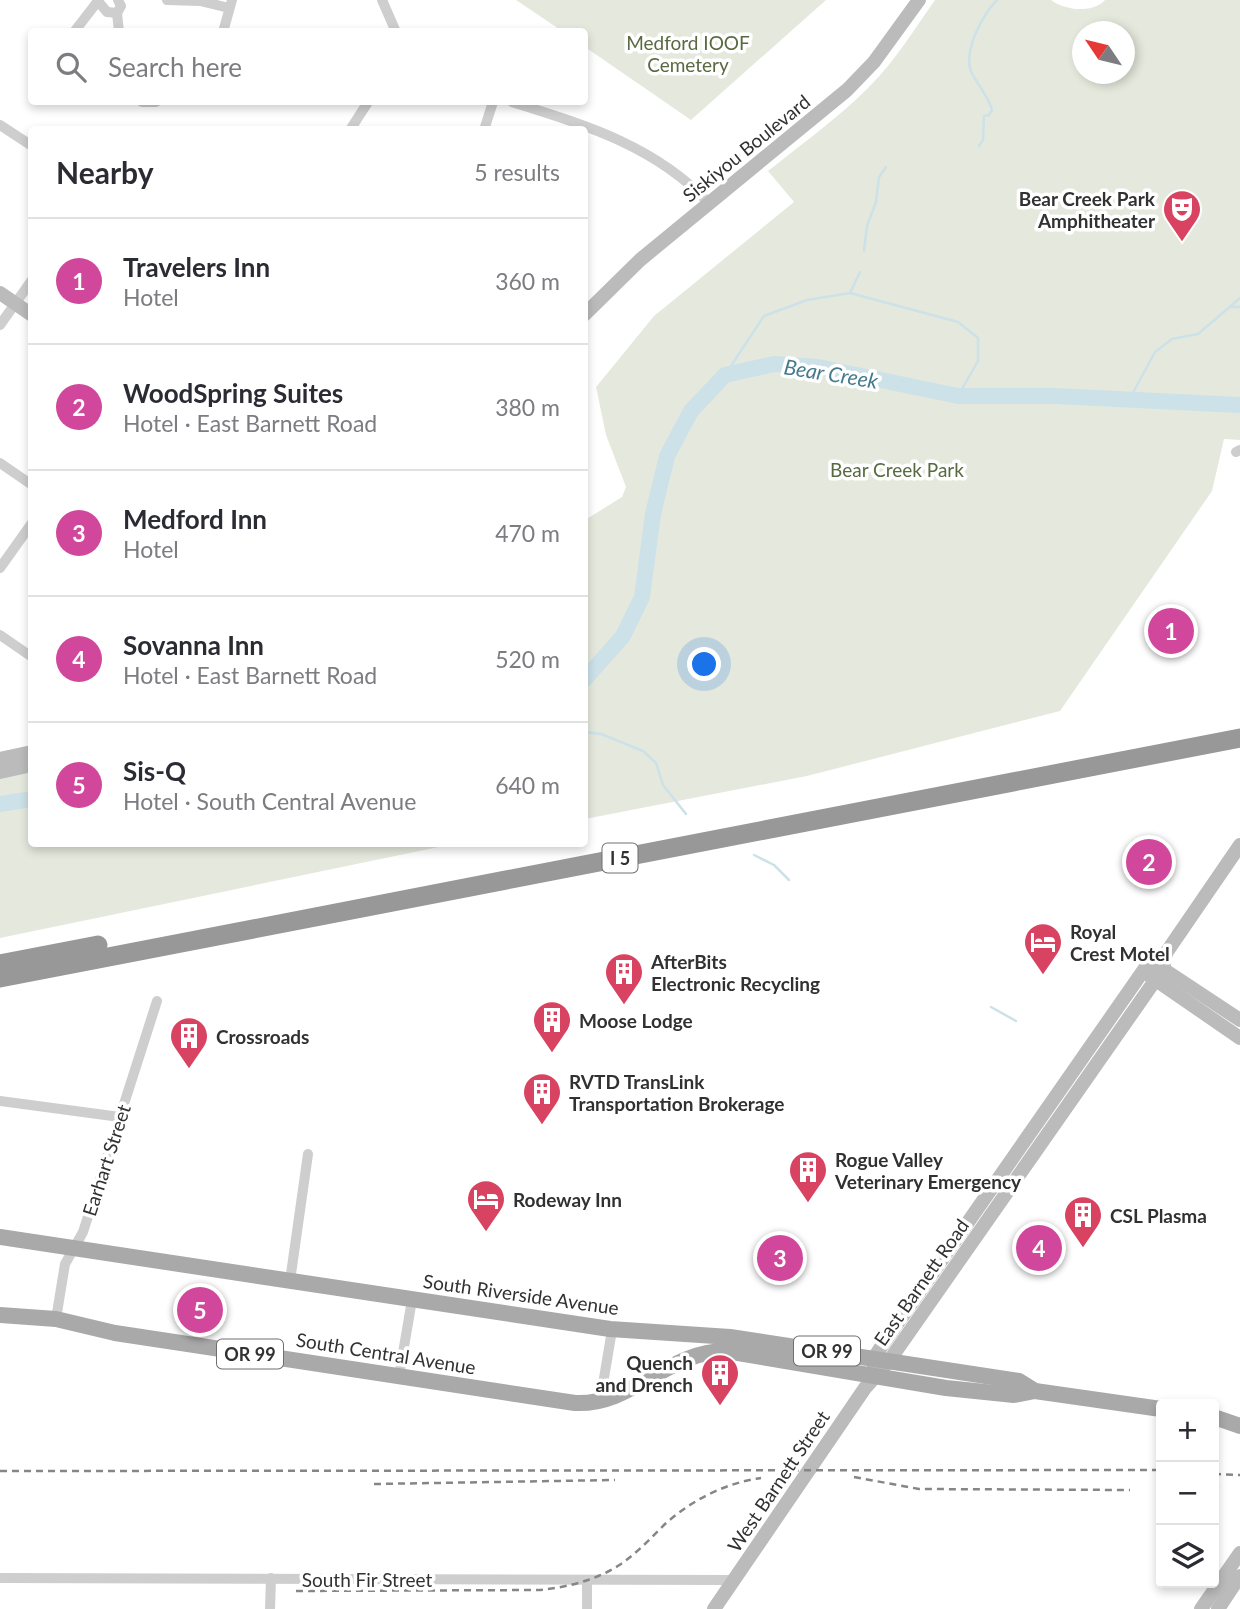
<!DOCTYPE html>
<html lang="en">
<head>
<meta charset="utf-8">
<style>
  :root { --surface:#fff; --page:#f7f7f7; --text:#2b2b33; --muted:#7c7c81; --line:#e1e1e2; --accent:#1a73e8 }
  body { margin:0; font-family:Lato,sans-serif; background:var(--page); color:var(--text) }
  .controls { position:absolute; right:21px; bottom:21px; display:grid; overflow:hidden; border-radius:7px; box-shadow:0 4px 10px #0003 }
  .controls button { width:63px; height:63px; display:grid; place-items:center; padding:0; border:0; border-bottom:2px solid var(--line); background:var(--surface); color:var(--text); font:35px sans-serif }
  .compass { position:absolute; left:1072px; top:21px; width:63px; height:63px; border-radius:50%; background:var(--surface); box-shadow:0 4px 10px #0003; rotate:305deg }
  .you { position:absolute; left:705px; top:665px; width:24px; height:24px; margin:-18px; border:5px solid #fff; border-radius:50%; background:#1a73e8; box-shadow:0 0 0 10px #1a73e833 }
  .badge { display:grid; place-items:center; width:46px; height:46px; border-radius:50%; background:var(--accent); color:#fff; font-size:23px; font-weight:700 }
  .pin { position:absolute; translate:-50% -50%; border:4px solid #fff; box-shadow:0 2px 7px #0006 }
  .list { margin:0; padding:0; list-style:none }
  h2 { display:flex; justify-content:space-between; align-items:center; height:91px; margin:0; padding:0 28px; font-size:30px }
  h2 small { font-size:23px; font-weight:400; color:var(--muted) }
  .list li { display:grid; grid-template-columns:46px 1fr auto; gap:21px; align-items:center; box-sizing:border-box; height:126px; padding:0 28px; border-top:2px solid var(--line) }
  .list b { display:block; font-size:26px; white-space:nowrap }
  .list p { margin:0; font-size:23px; white-space:nowrap; color:var(--muted) }
  .list em { font-size:23px; font-style:normal; color:var(--muted) }
  .icon { flex:none; width:38px; height:38px; fill:none; stroke:currentColor; stroke-width:2; stroke-linecap:round; stroke-linejoin:round }
  .map { position:relative; flex:none; width:1240px; height:1609px; overflow:hidden }
  .search { position:absolute; background:var(--surface); box-shadow:0 4px 10px #0003; left:28px; top:28px; width:560px; height:77px; display:flex; align-items:center; gap:18px; box-sizing:border-box; padding:0 24px; border-radius:7px; color:var(--muted); font-size:26px }
  .panel { position:absolute; background:var(--surface); box-shadow:0 4px 10px #0003; left:28px; top:126px; width:560px; height:721px; border-radius:7px }
  .map>svg:first-child { display:block }
  .green { fill:#e5e9dd; fill-rule:evenodd }
  .lines { fill:none; stroke-linecap:round; stroke-linejoin:round }
  .stream { stroke:#cce1e8; stroke-width:2.5 }
  .river { stroke:#cce1e8; stroke-width:16 }
  .street { stroke:#cecece; stroke-width:10 }
  .secondary { stroke:#bbb; stroke-width:14 }
  .primary { stroke:#a9a9a9; stroke-width:16 }
  .highway { stroke:#989898; stroke-width:19 }
  .rail { stroke:#868686; stroke-width:2.5; stroke-dasharray:7 5; stroke-linecap:butt }
  .labels { text-anchor:middle; dominant-baseline:central; stroke-width:7; stroke-linejoin:round; paint-order:stroke }
  .shield { fill:#fff; stroke:#6f6f6f; stroke-width:2 }
  .shield-label { font-size:18px; font-weight:bold; fill:#313131 }
  .park-label { font-size:19px; fill:#596a41; stroke:#fff }
  .street-label { font-size:19px; fill:#313131; stroke:#fff }
  .poi-label { font-size:19px; font-weight:bold; fill:#313131; stroke:#fff; text-anchor:start }
  .water-label { font-size:21px; font-style:italic; fill:#457a8d; stroke:#fff }
</style>
</head>
<body>
<div class="map">
<svg width="1240" height="1609" viewBox="0 0 1240 1609">
  <rect width="100%" height="100%" fill="#fff"/>
  <g class="green">
    <path d="M516,0H826L691,120L585,47L584,32L562,31Z"/>
    <path d="M935,0H1051C1064,10 1092,14 1105,0H1240V440L1224,439L1212,491L1060,711L807,776L585,819V520L622,497L626,487L606,435L596,387L654,316L794,202L768,171C802,144 838,118 869,87C895,61 914,30 935,0ZM1082,32H1124V74H1082Z"/>
    <path d="M31,768L32,844H453L0,938V775Z"/>
  </g>
  <g class="lines">
    <g class="stream">
      <path d="M979,146L983,140L984,116L989,115L992,110C988,95 977,85 971,71C963,51 983,14 997,0"/>
      <path d="M864,251L867,226L876,202L879,177L886,167"/>
      <path d="M850,293L958,322L978,338V361L958,396"/>
      <path d="M1232,307H1240"/>
      <path d="M725,375L764,316L807,300L850,293L860,272"/>
      <path d="M1129,400L1155,352L1172,339L1198,334L1240,298"/>
      <path d="M584,732L601,734L643,751L656,763L663,785L686,814"/>
      <path d="M754,855L774,865L789,880"/>
      <path d="M991,1007L1016,1021"/>
      <path d="M1216,1456L1218,1487"/>
    </g>
    <g class="river">
      <path d="M584,680L623,636L642,597L653,514L667,456L691,411L725,375L774,364L818,367L958,396H1055L1240,405"/>
      <path d="M0,804L32,799"/>
    </g>
    <g class="street">
      <path d="M97,0L107,12L117,13L121,6L118,0"/>
      <path d="M167,0L200,1L229,8"/>
      <path d="M382,0L396,32"/>
      <path d="M117,13L119,32"/>
      <path d="M74,32L98,1"/>
      <path d="M223,32L232,0"/>
      <path d="M142,102H156"/>
      <path d="M512,102C585,125 654,145 709,203"/>
      <path d="M0,125L32,146"/>
      <path d="M350,130L368,102"/>
      <path d="M484,130L493,102"/>
      <path d="M0,325L32,280"/>
      <path d="M1236,452L1240,450"/>
      <path d="M0,463L32,485"/>
      <path d="M0,568L32,523"/>
      <path d="M0,635L32,657"/>
      <path d="M0,1101L120,1117"/>
      <path d="M290,1281L308,1154"/>
      <path d="M56,1319L65,1264L83,1232L157,1001"/>
      <path d="M399,1376L412,1300"/>
      <path d="M600,1402L612,1330"/>
      <path d="M0,1578L734,1580"/>
      <path d="M270,1609L271,1578"/>
      <path d="M587,1609V1580"/>
    </g>
    <g class="secondary">
      <path d="M0,293L32,315"/>
      <path d="M584,315L640,260L847,90L874,62L919,0"/>
      <path d="M0,759L32,752"/>
      <path d="M0,772L32,765"/>
      <path d="M1157,965L1240,1020"/>
      <path d="M1150,976L1240,1038"/>
      <path d="M874,1367V1358L881,1347L1150,961L1166,953"/>
      <path d="M714,1609L865,1388L889,1361L1163,969L1166,953L1240,845"/>
      <path d="M1201,1609L1240,1553"/>
      <path d="M1218,1609L1240,1576"/>
    </g>
    <g class="primary">
      <path d="M0,1237L610,1329L730,1337L1019,1381L1035,1391"/>
      <path d="M0,1315L56,1319L115,1333L575,1403C632,1406 667,1351 726,1351L946,1388L1014,1395L1035,1391L1161,1409"/>
      <path d="M1214,1417L1240,1426"/>
    </g>
    <g class="highway">
      <path d="M0,964L98,945"/>
      <path d="M0,978L1240,738"/>
    </g>
    <g class="rail">
      <path d="M0,1471L1161,1470"/>
      <path d="M1214,1474L1240,1475"/>
      <path d="M854,1477L919,1489L1130,1490"/>
      <path d="M374,1484L615,1480"/>
      <path d="M296,1591L540,1590C568,1587 597,1580 621,1564C638,1552 651,1538 665,1524C692,1500 725,1483 761,1478"/>
    </g>
  </g>
  <defs>
    <symbol id="theatre-pin" viewBox="-11 -11 22 30"><path d="M0 17L-7.5 6A9.5 9.5 0 1 1 7.5 6Z" fill="#d84361" stroke="#fff"/><path d="M-5-5.5Q0-4 5-5.5V0Q5 5 0 6Q-5 5-5 0ZM-3.3-2.5H-1v1.5H-3.3ZM1-2.5H3.3v1.5H1ZM-2.8 1Q0 5.5 2.8 1Z" fill="#fff"/></symbol>
    <symbol id="hotel-pin" viewBox="-11 -11 22 30"><path d="M0 17L-7.5 6A9.5 9.5 0 1 1 7.5 6Z" fill="#d84361" stroke="#fff"/><path d="M-6-4.5h1.5V1H6V5H4.5V3h-9V5H-6ZM-4 0a1.8 1.8 0 1 1 3.6 0ZM.5 0V-2.5h3Q6-2.5 6 0Z" fill="#fff"/></symbol>
    <symbol id="building-pin" viewBox="-11 -11 22 30"><path d="M0 17L-7.5 6A9.5 9.5 0 1 1 7.5 6Z" fill="#d84361" stroke="#fff"/><path d="M-4-6H4V6H1V3H-1V6H-4ZM-2.5-4.3h1.7v1.8h-1.7ZM.8-4.3h1.7v1.8H.8ZM-2.5-1h1.7V.8h-1.7ZM.8-1h1.7V.8H.8Z" fill="#fff"/></symbol>
  </defs>
  <g fill-rule="evenodd">
    <use href="#theatre-pin" x="1160" y="187" width="44" height="60"/>
    <use href="#hotel-pin" x="1021" y="920" width="44" height="60"/>
    <use href="#building-pin" x="602" y="950" width="44" height="60"/>
    <use href="#building-pin" x="530" y="998" width="44" height="60"/>
    <use href="#building-pin" x="167" y="1014" width="44" height="60"/>
    <use href="#building-pin" x="520" y="1070" width="44" height="60"/>
    <use href="#building-pin" x="786" y="1148" width="44" height="60"/>
    <use href="#hotel-pin" x="464" y="1177" width="44" height="60"/>
    <use href="#building-pin" x="1061" y="1193" width="44" height="60"/>
    <use href="#building-pin" x="698" y="1351" width="44" height="60"/>
  </g>
  <g class="labels">
    <g class="shield">
      <rect x="602.5" y="843.5" width="35" height="29" rx="5"/>
      <rect x="794" y="1336.5" width="66" height="29" rx="5"/>
      <rect x="217" y="1339.5" width="66" height="29" rx="5"/>
    </g>
    <g class="shield-label">
      <text x="620" y="858">I 5</text>
      <text x="827" y="1351">OR 99</text>
      <text x="250" y="1354">OR 99</text>
    </g>
    <g class="park-label">
      <text x="688" y="42">Medford IOOF<tspan x="688" dy="22">Cemetery</tspan></text>
      <text x="897" y="469">Bear Creek Park</text>
    </g>
    <g class="street-label">
      <text transform="translate(746 148) rotate(-39)">Siskiyou Boulevard</text>
      <text transform="translate(106 1160) rotate(-72)">Earhart Street</text>
      <text transform="translate(921 1282) rotate(-55)">East Barnett Road</text>
      <text transform="translate(521 1294) rotate(8)">South Riverside Avenue</text>
      <text transform="translate(386 1353) rotate(9)">South Central Avenue</text>
      <text transform="translate(778 1481) rotate(-56)">West Barnett Street</text>
      <text x="367" y="1579">South Fir Street</text>
    </g>
    <g class="poi-label">
      <text x="1155" y="198" text-anchor="end">Bear Creek Park<tspan x="1155" dy="22">Amphitheater</tspan></text>
      <text x="1070" y="931">Royal<tspan x="1070" dy="22">Crest Motel</tspan></text>
      <text x="651" y="961">AfterBits<tspan x="651" dy="22">Electronic Recycling</tspan></text>
      <text x="579" y="1020">Moose Lodge</text>
      <text x="216" y="1036">Crossroads</text>
      <text x="569" y="1081">RVTD TransLink<tspan x="569" dy="22">Transportation Brokerage</tspan></text>
      <text x="835" y="1159">Rogue Valley<tspan x="835" dy="22">Veterinary Emergency</tspan></text>
      <text x="513" y="1199">Rodeway Inn</text>
      <text x="1110" y="1215">CSL Plasma</text>
      <text x="693" y="1362" text-anchor="end">Quench<tspan x="693" dy="22">and Drench</tspan></text>
    </g>
    <g class="water-label">
      <text transform="translate(831 373) rotate(9)">Bear Creek</text>
    </g>
  </g>
</svg>
<div class="controls">
<button>+</button>
<button>−</button>
<button><svg class="icon" aria-label="layers" viewBox="0 0 24 24"><path d="M12 4l9 5-9 5-9-5zM3 14l9 5 9-5"/></svg></button>
</div>
<svg class="compass" viewBox="-18 -18 36 36"><path d="M0-13l5 13h-10z" fill="#e53935"/><path d="M0 13l5-13h-10z" fill="#7c7c81"/></svg>
<div class="you"></div>
<div class="pin badge" style="left:1171px;top:631px;background:#d1479c">1</div>
<div class="pin badge" style="left:1149px;top:862px;background:#d1479c">2</div>
<div class="pin badge" style="left:780px;top:1258px;background:#d1479c">3</div>
<div class="pin badge" style="left:1039px;top:1248px;background:#d1479c">4</div>
<div class="pin badge" style="left:200px;top:1310px;background:#d1479c">5</div>
<div class="search"><svg class="icon" aria-label="search" viewBox="0 0 24 24"><circle cx="10" cy="10" r="6"/><path d="M15 15l6 6"/></svg>Search here</div>
<section class="panel">
<h2>Nearby<small>5 results</small></h2>
<ul class="list">
<li><span class="badge" style="background:#d1479c">1</span><div><b>Travelers Inn</b><p>Hotel</p></div><em>360 m</em></li>
<li><span class="badge" style="background:#d1479c">2</span><div><b>WoodSpring Suites</b><p>Hotel · East Barnett Road</p></div><em>380 m</em></li>
<li><span class="badge" style="background:#d1479c">3</span><div><b>Medford Inn</b><p>Hotel</p></div><em>470 m</em></li>
<li><span class="badge" style="background:#d1479c">4</span><div><b>Sovanna Inn</b><p>Hotel · East Barnett Road</p></div><em>520 m</em></li>
<li><span class="badge" style="background:#d1479c">5</span><div><b>Sis-Q</b><p>Hotel · South Central Avenue</p></div><em>640 m</em></li>
</ul>
</section>
</div>
</body>
</html>
